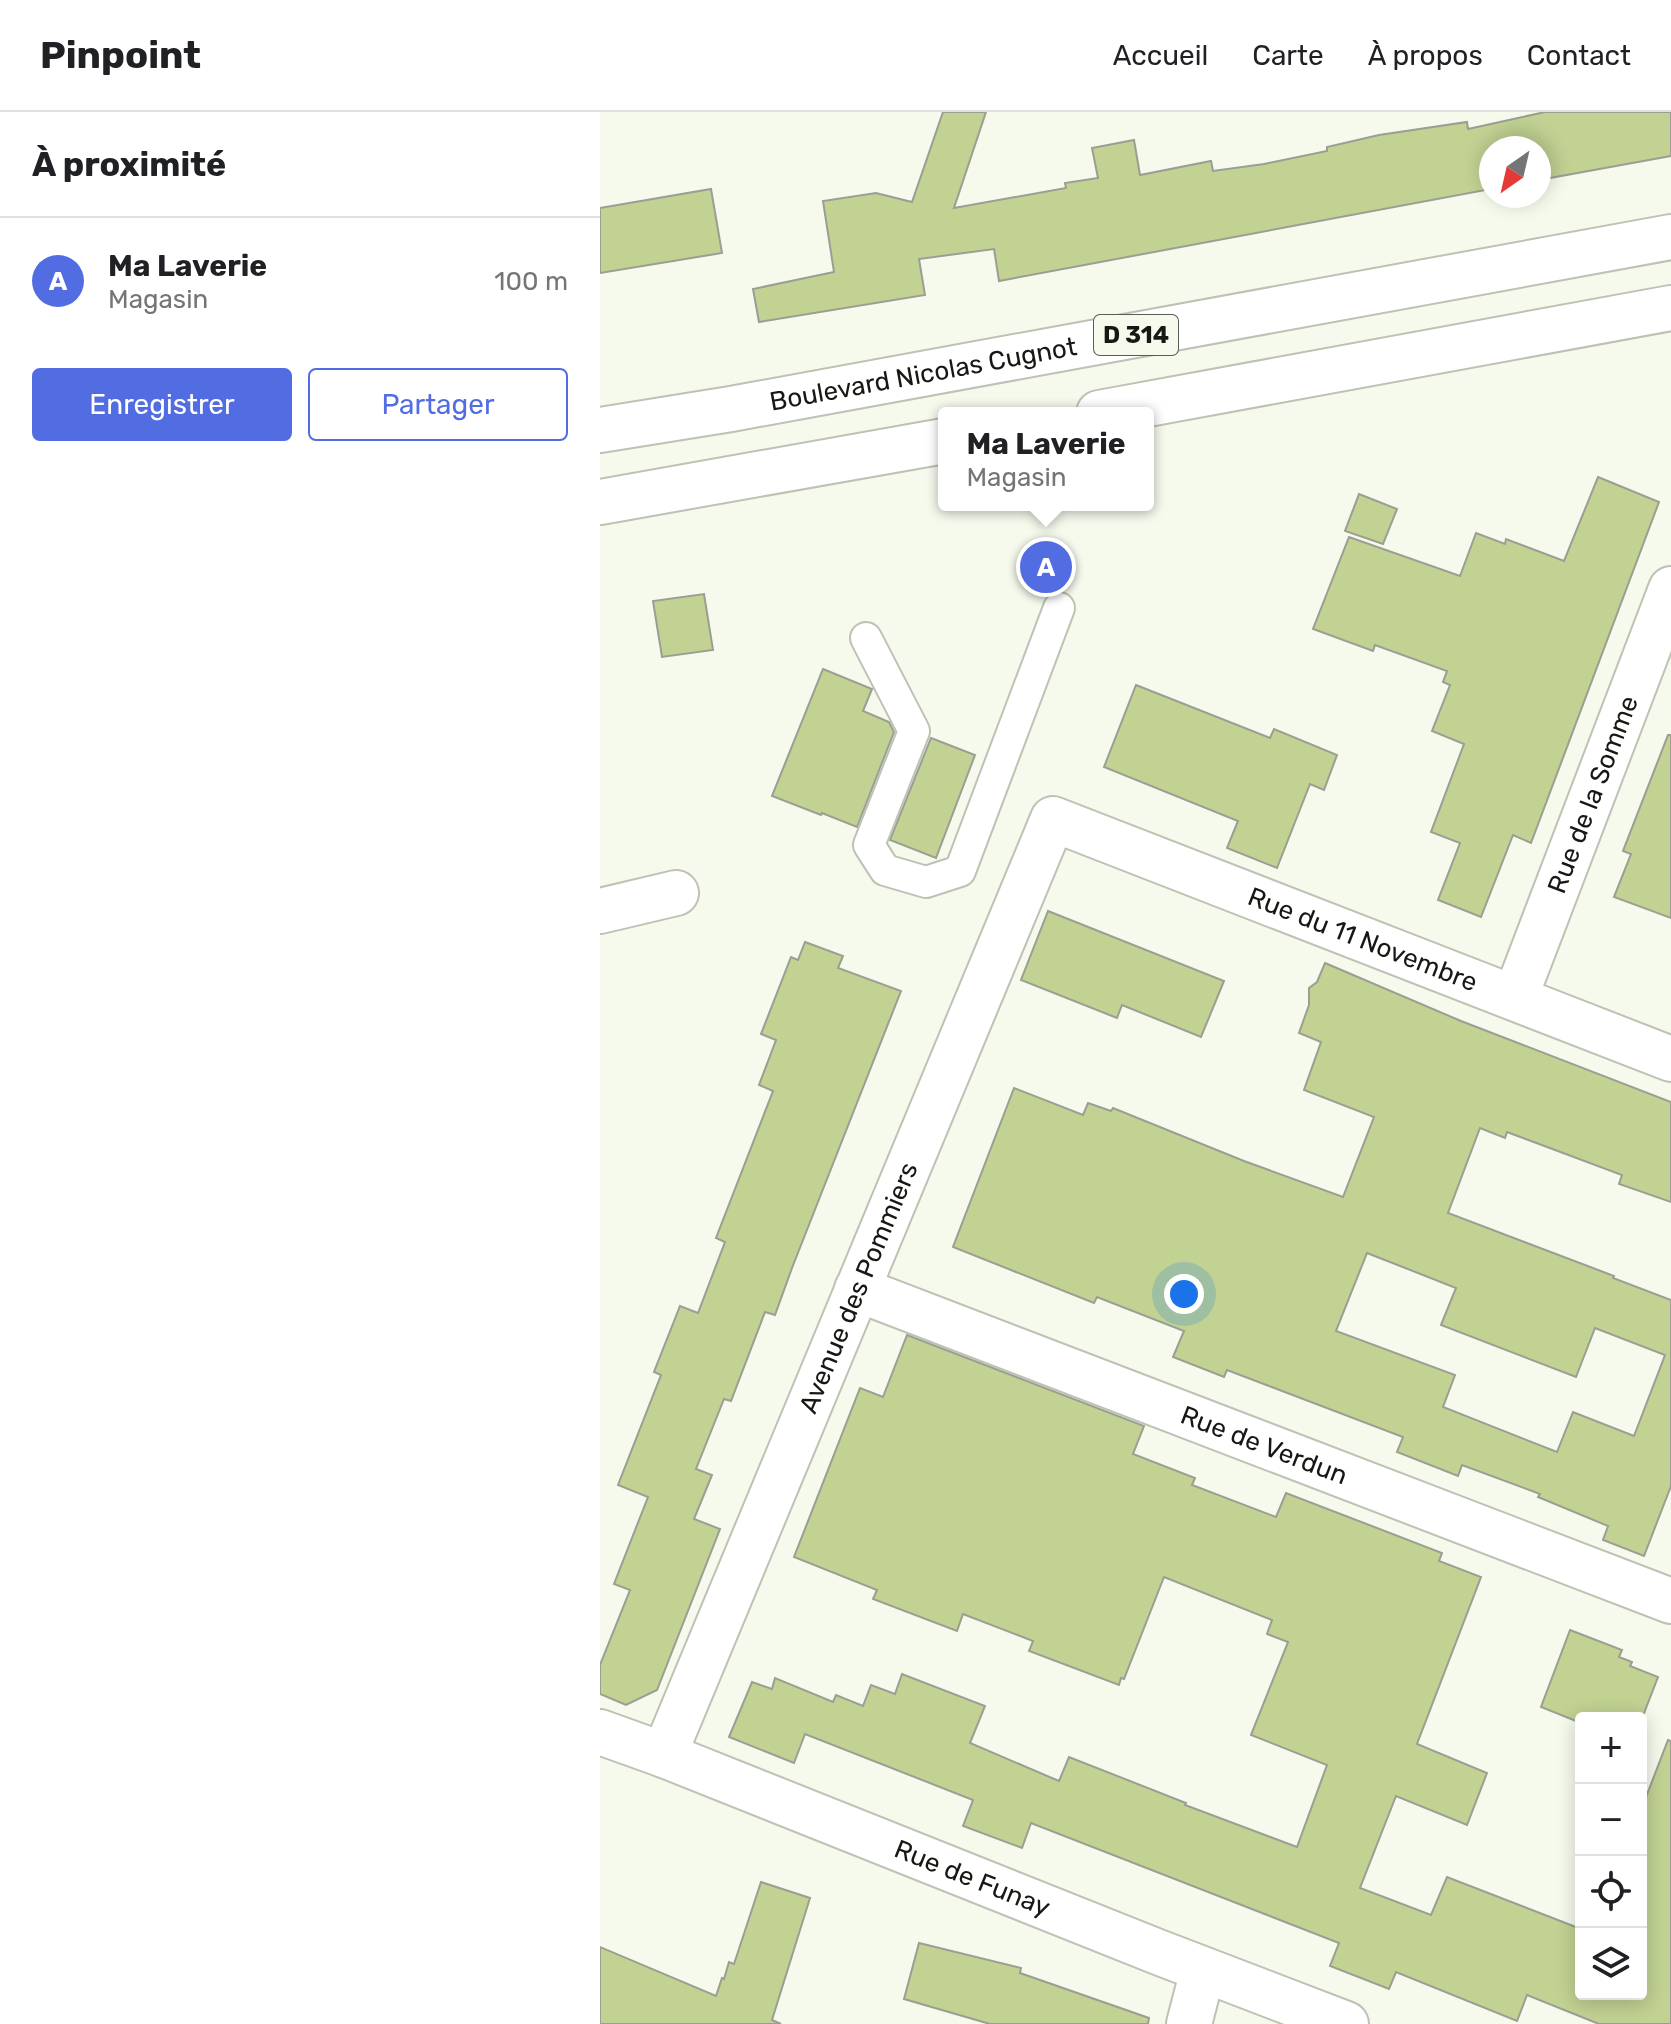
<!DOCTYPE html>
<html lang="fr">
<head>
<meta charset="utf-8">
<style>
  :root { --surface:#fff; --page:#f6f6f6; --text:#202124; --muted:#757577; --line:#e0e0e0; --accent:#526de2 }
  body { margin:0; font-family:Rubik,sans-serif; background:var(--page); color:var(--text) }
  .controls { position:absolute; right:24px; bottom:24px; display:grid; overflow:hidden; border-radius:8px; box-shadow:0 4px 20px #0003 }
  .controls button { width:72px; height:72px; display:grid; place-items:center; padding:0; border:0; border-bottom:2px solid var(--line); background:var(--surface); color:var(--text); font:40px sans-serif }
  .compass { position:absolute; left:879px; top:24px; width:72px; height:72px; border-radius:50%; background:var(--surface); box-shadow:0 4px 20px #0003; rotate:214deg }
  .you { position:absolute; left:584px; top:1182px; width:28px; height:28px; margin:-20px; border:6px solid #fff; border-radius:50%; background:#1a73e8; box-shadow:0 0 0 12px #1a73e833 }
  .badge { display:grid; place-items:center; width:52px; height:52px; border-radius:50%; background:var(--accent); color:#fff; font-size:26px; font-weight:700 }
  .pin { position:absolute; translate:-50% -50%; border:4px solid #fff; box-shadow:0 2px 8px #0006 }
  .popup { position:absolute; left:338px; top:295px; width:216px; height:104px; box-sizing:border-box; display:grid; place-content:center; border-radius:8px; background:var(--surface); filter:drop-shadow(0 2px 6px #0005); font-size:26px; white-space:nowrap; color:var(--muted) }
  .popup b { font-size:30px; color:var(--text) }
  .popup::after { content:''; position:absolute; left:50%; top:100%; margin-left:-16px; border:16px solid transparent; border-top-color:var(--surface) }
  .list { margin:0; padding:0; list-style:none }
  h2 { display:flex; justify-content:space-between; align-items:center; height:104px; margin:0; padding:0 32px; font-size:34px }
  h2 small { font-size:26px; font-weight:400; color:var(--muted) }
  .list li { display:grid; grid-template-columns:52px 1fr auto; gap:24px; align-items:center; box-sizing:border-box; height:128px; padding:0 32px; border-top:2px solid var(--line) }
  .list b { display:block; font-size:30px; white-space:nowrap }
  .list p { margin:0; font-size:26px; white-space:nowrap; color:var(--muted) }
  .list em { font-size:26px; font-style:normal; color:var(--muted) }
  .actions { display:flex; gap:16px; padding:24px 32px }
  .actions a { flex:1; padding:18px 0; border:2px solid var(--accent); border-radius:8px; text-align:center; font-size:28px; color:var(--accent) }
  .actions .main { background:var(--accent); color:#fff }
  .icon { flex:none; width:44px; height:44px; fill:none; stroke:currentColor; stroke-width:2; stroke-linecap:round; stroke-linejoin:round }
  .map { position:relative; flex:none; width:1071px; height:1912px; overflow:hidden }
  header { display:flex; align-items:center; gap:48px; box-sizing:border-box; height:112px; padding:0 40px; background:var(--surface); border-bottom:2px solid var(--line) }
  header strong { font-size:38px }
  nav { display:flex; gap:44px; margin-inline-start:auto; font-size:28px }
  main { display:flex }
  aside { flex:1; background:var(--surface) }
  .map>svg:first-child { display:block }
  .building { fill:#c1d293; stroke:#9b9e92; stroke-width:2; fill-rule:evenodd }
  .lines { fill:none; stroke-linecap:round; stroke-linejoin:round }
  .service-casing { stroke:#bec2b5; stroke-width:34 }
  .minor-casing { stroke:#bec2b5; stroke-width:48 }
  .primary-casing { stroke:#bec2b5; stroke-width:48 }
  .service { stroke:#fff; stroke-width:30 }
  .minor { stroke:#fff; stroke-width:44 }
  .primary { stroke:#fff; stroke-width:44 }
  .labels { text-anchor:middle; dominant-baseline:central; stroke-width:6; stroke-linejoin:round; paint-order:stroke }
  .shield { fill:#f6faed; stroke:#595c54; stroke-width:2 }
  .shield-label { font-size:24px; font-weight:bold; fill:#161813 }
  .street-label { font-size:26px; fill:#161813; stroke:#f6faed }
</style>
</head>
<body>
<header>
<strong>Pinpoint</strong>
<nav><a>Accueil</a><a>Carte</a><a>À propos</a><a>Contact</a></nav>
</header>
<main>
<aside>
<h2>À proximité<small></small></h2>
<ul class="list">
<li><span class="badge">A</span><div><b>Ma Laverie</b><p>Magasin</p></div><em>100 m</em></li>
</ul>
<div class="actions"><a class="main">Enregistrer</a><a>Partager</a></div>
</aside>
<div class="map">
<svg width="1071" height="1912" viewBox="0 0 1071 1912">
  <rect width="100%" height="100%" fill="#f6faed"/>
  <g class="building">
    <path d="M343,0H386L354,96L466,76L465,71L498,66L492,36L534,28L540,63L611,49L613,59L664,52L727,39V35L779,23L867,10L868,17L945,0H1071V44L939,68V36H891V77L399,169L394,137L319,147L325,183L159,210L153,177L234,160L223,89L276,81L312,90Z"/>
    <path d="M111,77L122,141L0,161V96Z"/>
    <path d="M998,365L1059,390L931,731L913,723L881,805L838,788L860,731L831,720L864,632L832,619L850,573L843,570L847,559L775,533L773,539L713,517L749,425L860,464L876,421L905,432L906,427L964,449Z"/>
    <path d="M759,382L797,397L783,432L745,419Z"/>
    <path d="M104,482L113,538L62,545L53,489Z"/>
    <path d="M223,557L272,577L263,599L289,610L294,620L257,715L222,701L221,703L172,684Z"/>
    <path d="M536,573L670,626L674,617L737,643L724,678L710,672L677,756L627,736L638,709L504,655Z"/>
    <path d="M1068,623H1071V806L1014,785L1031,742L1023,739Z"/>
    <path d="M331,626L375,643L336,746L290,728Z"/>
    <path d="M448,799L624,869L601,925L522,893L517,906L421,868Z"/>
    <path d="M205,830L243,844L238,856L301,879L192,1156L175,1203L165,1200L131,1289L124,1287L96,1357L112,1363L94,1407L120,1417L57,1578L26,1593L0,1582V1553L30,1478L14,1472L48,1385L18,1373L61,1263L54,1260L80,1194L98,1201L125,1130L116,1126L173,979L159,973L176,928L161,922L191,845L198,848Z"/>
    <path d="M725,851L861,909L1071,990V1090L1019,1072L1022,1063L907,1020L905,1026L880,1016L848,1101L1014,1164L1013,1166L1071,1188V1374L1044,1444L1003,1428L1008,1414L938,1385L940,1382L862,1353L858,1364L797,1340L803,1325L627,1258L624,1265L573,1245L584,1219L497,1185L494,1191L353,1135L414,976L483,1003L488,991L511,999L513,996L644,1049L743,1085L774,1005L704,978L721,930L699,921L709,893V876L717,870ZM767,1141L856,1176L841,1213L976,1265L995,1216L1065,1243L1034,1324L973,1300L957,1340L843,1295L855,1263L736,1219Z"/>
    <path d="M307,1223L544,1314L533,1342L595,1366L592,1373L676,1405L686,1381L842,1441L839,1449L881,1465L817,1632L887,1661L867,1713L796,1684L760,1776L831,1803L847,1765L981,1817V1882H1041V1698L1068,1628L1071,1629V1912H999L927,1883L917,1909L796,1860L789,1877L730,1854L739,1831L431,1711L422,1736L363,1714L373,1688L205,1622L194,1651L129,1625L152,1570L172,1577L175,1566L233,1590L236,1583L263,1594L271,1573L295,1582L302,1562L385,1594L370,1631L459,1669L469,1645L586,1691L585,1693L697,1735L727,1653L651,1623L688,1530L667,1522L672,1508L564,1465L524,1567L521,1566L519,1573L429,1539L433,1529L363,1502L357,1519L273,1487L277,1478L194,1445L260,1276L283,1285Z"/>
    <path d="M970,1518L1022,1538L1019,1545L1032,1550L1030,1554L1058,1565L1041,1609V1606H981V1611L941,1595Z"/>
    <path d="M161,1770L210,1786L172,1908L181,1912H0V1835L116,1884L122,1866L124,1867L129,1850L134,1852Z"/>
    <path d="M319,1831L421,1856L420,1861L549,1906L548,1912H390L304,1887Z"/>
  </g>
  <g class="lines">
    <defs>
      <path id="service" d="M266,526L314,619L269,733L285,758L326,770L360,759L459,496"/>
      <g id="minor">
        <path d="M0,799L76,781"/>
        <path id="s1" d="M915,886L1071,477"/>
        <path id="s2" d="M257,1177L1071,1489"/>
        <path id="s3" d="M0,1620L64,1643L558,1840L746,1912"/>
        <path id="s4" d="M64,1643L453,707L1071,947"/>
        <path d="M589,1912L603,1858"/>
      </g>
      <g id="primary">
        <path d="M499,301L1071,196"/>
        <path id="s5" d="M0,318L131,297L1071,125"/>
        <path d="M0,390L344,329"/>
      </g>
    </defs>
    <use href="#service" class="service-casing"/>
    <use href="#minor" class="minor-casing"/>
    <use href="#primary" class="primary-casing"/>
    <use href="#service" class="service"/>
    <use href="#minor" class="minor"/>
    <use href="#primary" class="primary"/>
  </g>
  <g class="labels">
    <rect class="shield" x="494" y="203" width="84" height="40" rx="6"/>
    <g class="shield-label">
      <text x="536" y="223">D 314</text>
    </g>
    <g class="street-label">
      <text stroke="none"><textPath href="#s5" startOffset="328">Boulevard Nicolas Cugnot</textPath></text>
      <text stroke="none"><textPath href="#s1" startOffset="218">Rue de la Somme</textPath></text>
      <text stroke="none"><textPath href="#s4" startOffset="1346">Rue du 11 Novembre</textPath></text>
      <text stroke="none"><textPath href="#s4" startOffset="506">Avenue des Pommiers</textPath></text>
      <text stroke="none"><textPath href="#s2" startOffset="436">Rue de Verdun</textPath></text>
      <text stroke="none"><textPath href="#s3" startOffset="400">Rue de Funay</textPath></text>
    </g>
  </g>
</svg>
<div class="controls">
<button>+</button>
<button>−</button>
<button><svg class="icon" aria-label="locate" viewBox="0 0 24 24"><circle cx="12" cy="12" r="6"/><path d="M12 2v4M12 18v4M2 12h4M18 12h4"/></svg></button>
<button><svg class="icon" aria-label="layers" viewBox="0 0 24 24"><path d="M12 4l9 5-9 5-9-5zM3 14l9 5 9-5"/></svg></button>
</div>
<svg class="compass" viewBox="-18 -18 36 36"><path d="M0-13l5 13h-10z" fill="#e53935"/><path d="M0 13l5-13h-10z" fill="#757577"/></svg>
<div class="you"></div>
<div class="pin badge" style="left:446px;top:455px">A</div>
<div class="popup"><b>Ma Laverie</b>Magasin</div>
</div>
</main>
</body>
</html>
